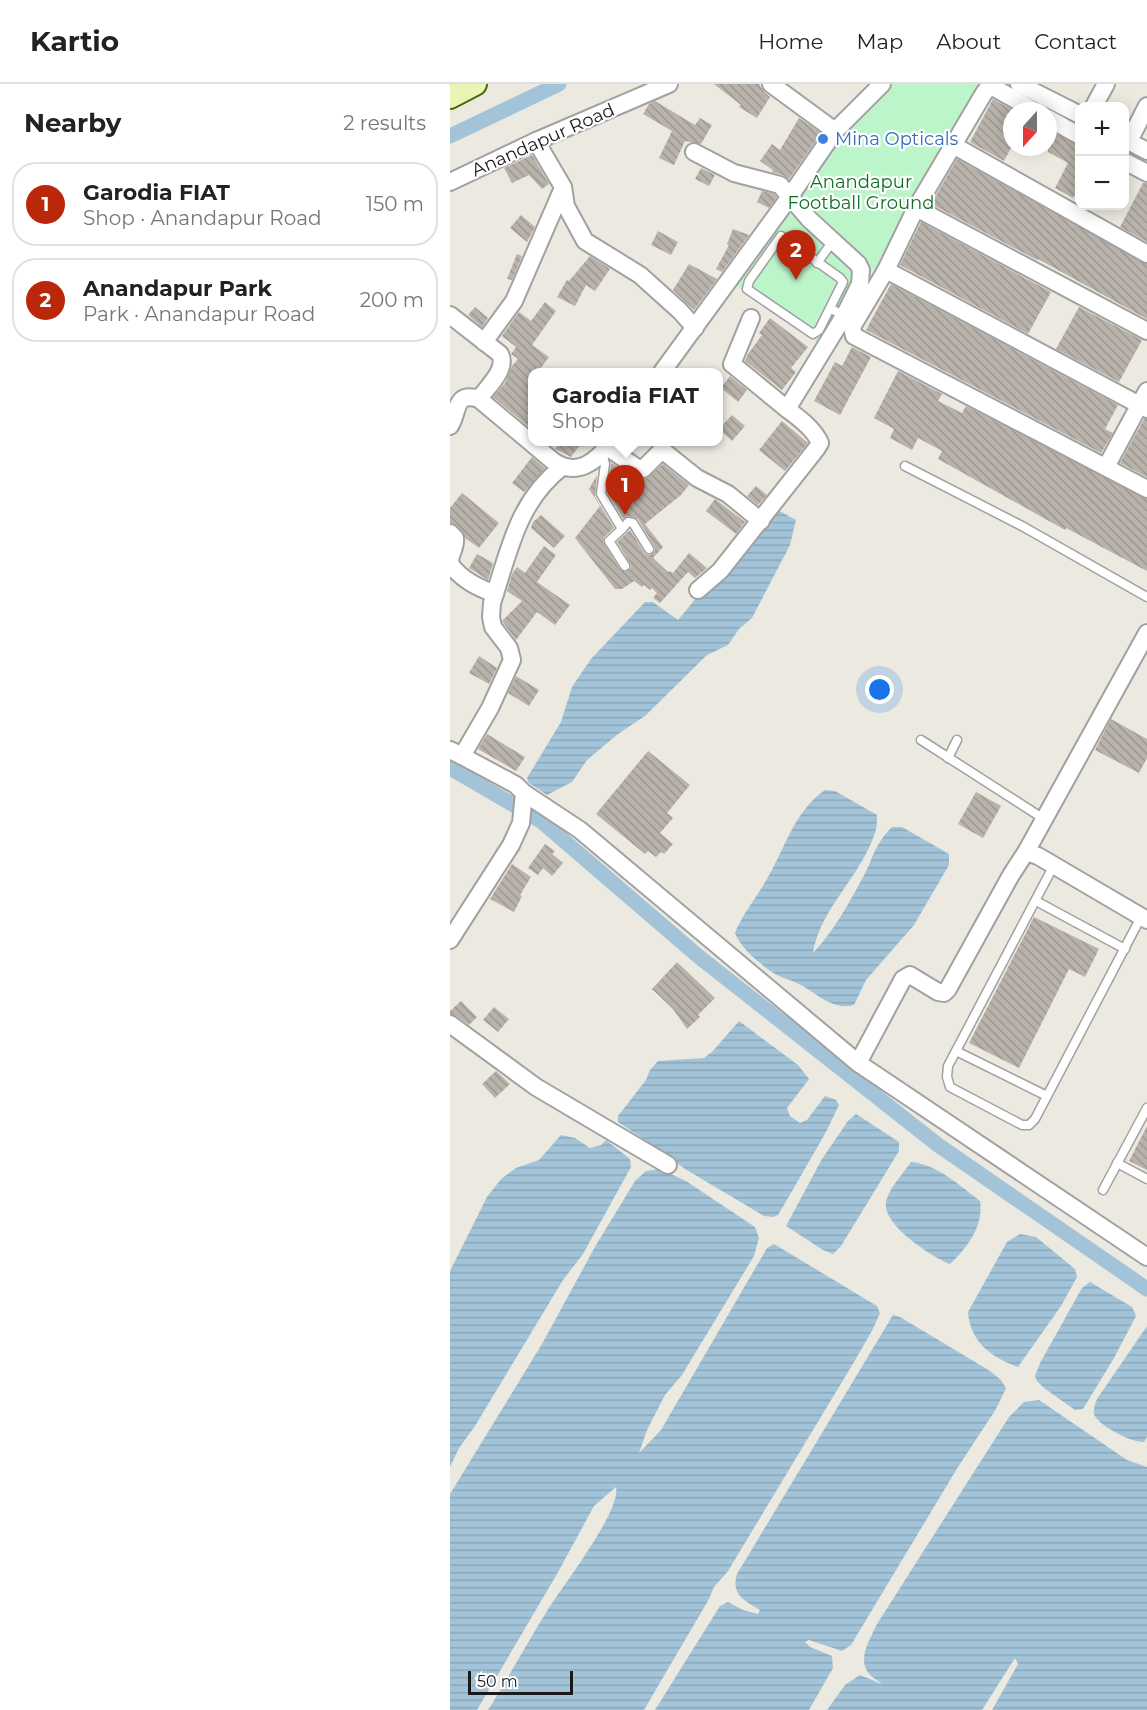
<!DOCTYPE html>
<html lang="en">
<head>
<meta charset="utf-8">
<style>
  :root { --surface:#fff; --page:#f2f2f2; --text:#222; --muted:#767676; --line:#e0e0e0; --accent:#ba270a }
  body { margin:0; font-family:Montserrat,sans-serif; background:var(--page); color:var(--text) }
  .controls { position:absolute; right:18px; top:18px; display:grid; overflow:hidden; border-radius:12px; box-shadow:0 3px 15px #0003 }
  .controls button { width:54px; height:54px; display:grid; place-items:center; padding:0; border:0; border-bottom:2px solid var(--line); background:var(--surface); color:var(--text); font:30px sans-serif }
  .compass { position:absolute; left:553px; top:18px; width:54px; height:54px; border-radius:50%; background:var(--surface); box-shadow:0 3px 15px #0003; rotate:201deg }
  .scale { position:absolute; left:18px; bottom:15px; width:105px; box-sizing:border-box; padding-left:6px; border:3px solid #1a1a1a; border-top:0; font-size:16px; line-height:21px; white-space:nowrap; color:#1a1a1a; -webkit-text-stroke:4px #fff; paint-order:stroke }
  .you { position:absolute; left:430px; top:606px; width:21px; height:21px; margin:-15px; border:4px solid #fff; border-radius:50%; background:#1a73e8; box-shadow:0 0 0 9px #1a73e833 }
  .badge { display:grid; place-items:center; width:39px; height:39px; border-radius:50%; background:var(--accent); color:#fff; font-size:20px; font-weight:700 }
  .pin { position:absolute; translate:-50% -50px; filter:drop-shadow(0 2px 3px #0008) }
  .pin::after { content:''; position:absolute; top:32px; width:21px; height:18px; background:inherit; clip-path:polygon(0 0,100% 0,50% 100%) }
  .popup { position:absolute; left:78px; top:284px; width:195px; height:78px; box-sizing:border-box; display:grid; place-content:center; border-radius:12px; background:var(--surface); filter:drop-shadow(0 2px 4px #0005); font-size:20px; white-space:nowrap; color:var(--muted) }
  .popup b { font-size:22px; color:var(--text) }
  .popup::after { content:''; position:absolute; left:50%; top:100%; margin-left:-12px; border:12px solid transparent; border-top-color:var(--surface) }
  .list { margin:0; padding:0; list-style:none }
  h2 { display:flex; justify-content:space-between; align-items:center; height:78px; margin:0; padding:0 24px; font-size:26px }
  h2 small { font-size:20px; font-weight:400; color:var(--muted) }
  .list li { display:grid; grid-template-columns:39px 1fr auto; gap:18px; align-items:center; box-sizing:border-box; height:84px; margin:0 12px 12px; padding:0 12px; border:2px solid var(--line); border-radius:24px }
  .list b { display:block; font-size:22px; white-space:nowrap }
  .list p { margin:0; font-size:20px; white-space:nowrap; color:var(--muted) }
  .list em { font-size:20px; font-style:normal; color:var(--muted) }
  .map { position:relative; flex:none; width:697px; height:1626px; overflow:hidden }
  header { display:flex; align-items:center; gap:36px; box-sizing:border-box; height:84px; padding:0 30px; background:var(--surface); border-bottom:2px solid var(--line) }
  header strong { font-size:28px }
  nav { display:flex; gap:33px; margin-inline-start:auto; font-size:21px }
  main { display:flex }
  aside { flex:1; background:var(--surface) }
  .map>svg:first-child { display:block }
  .park { fill:#bdf5cb }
  .water { fill:url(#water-rules) }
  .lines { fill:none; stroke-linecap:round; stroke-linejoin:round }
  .canal { stroke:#a2c3d8; stroke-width:15 }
  .building { fill:url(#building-back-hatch) }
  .service-casing { stroke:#a1a1a1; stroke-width:11 }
  .minor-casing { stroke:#a1a1a1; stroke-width:20 }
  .secondary-casing { stroke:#4f690a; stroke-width:26 }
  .service { stroke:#fff; stroke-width:8 }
  .minor { stroke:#fff; stroke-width:16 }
  .secondary { stroke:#e8f5b5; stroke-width:22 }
  .shop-dot { fill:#3f7fe0; stroke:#fff; stroke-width:2 }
  .labels { text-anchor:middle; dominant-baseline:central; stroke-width:4.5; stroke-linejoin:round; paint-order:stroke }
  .shop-label { font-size:18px; fill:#366cbe; stroke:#fff; text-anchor:start }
  .street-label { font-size:18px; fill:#1a1a1a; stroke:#fff }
  .park-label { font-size:18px; fill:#107028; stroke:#fff }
</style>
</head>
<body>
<header>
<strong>Kartio</strong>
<nav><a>Home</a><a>Map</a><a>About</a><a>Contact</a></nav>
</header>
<main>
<aside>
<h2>Nearby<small>2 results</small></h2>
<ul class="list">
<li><span class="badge">1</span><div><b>Garodia FIAT</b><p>Shop · Anandapur Road</p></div><em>150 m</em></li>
<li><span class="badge">2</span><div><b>Anandapur Park</b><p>Park · Anandapur Road</p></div><em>200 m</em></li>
</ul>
</aside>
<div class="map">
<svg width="697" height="1626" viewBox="0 0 697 1626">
  <defs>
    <pattern id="water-rules" width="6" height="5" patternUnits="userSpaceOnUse" patternTransform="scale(1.5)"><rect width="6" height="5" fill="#a2c3d8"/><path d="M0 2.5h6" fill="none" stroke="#8ba7b9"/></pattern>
    <pattern id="building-back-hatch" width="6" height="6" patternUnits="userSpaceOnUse" patternTransform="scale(1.5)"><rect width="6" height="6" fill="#b8b2aa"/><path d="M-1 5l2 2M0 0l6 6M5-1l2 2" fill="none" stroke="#9e9892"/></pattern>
  </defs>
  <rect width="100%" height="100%" fill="#eceae0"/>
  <g class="park">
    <path d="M438,0H533L428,189C406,169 357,137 351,109L372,74Z"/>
    <path d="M337,127L354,143L401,180C412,201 380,241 369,259L284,200Z"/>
  </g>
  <g class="water">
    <path d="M326,425L346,436L340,461L302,534L289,545L278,561L257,571L195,632L168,650L137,676L122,698L97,711L79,699L77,694L111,638L122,603L141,575L195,518H203L228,536L247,513L252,514L275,491Z"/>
    <path d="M375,706L385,707L427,731C427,736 427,744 425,749C411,792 370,825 363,869C383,848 398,821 412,795C424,774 423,762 442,743H452L499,770V781L464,841L416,896L404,921C382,927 367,909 349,900C342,896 334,895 327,891C312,882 291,865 285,849C292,831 304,817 314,800C334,768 343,728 375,706Z"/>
    <path d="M289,937L348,981L359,995L337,1024L340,1032L350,1039L357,1036L375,1012L386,1016L389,1021L376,1048L334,1121L328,1131L323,1133L314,1132L235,1085L207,1064L168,1038V1032L196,996L200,986L208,977L254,974L262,968Z"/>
    <path d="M406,1030L449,1058V1067L391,1162L383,1170L373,1166L336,1142L372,1075L398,1037Z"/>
    <path d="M111,1051L125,1054L140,1064L151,1061L156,1056L180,1075L181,1083L133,1170L113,1196L25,1342L9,1364L0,1383V1187L37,1113L51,1095L66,1084L89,1076Z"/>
    <path d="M461,1078C487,1080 510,1102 530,1117C534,1142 517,1164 500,1180C482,1173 432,1141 436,1118C439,1104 453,1090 461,1078Z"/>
    <path d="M210,1085L236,1097L305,1143L309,1154L304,1172L232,1291L215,1311L197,1346L189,1369L211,1346L317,1164L324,1160L427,1222L430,1229L423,1245L404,1278L278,1487L264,1503L259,1515L194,1626H38C59,1593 77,1559 97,1527C111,1504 172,1426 166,1403L144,1422L107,1490L27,1626H0V1410L92,1260L146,1161L185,1097L196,1087Z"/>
    <path d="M570,1150L586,1153L625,1185L627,1193L611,1222L568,1283C542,1274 520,1258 518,1228L557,1158Z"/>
    <path d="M640,1198L682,1223L686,1232L664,1274L633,1325L625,1326L594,1304L587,1297L585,1292L590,1279L632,1204Z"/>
    <path d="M443,1231L450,1233L540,1287L551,1296L556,1304L546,1325L508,1383L401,1561L392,1567L359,1556L355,1558L360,1563L382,1572L383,1584L359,1626H205L270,1522L278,1518L293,1526L308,1530L310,1526C294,1516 281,1511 287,1490Z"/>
    <path d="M697,1242V1353L694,1358C682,1359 647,1341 644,1330C643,1325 645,1320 647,1315Z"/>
    <path d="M589,1316L677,1376L697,1383V1626H542L568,1580L565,1574L532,1626H377L395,1601L410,1591L432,1600C429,1597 423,1594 420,1591C406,1575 420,1556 427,1540L559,1333L574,1318Z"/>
  </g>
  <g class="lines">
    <g class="canal">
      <path d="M0,52L109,0"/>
      <path d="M0,684L91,737L248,872L488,1061L697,1205"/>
    </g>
  </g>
  <g class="building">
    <path d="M264,0H309L314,8L320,13L307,34L289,23L291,21Z"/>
    <path d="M543,15L562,26V62L554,77L520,58Z"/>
    <path d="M205,17L245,41L250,34L262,41L251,60L235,57L224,81L209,74L222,47L193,30L199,20Z"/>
    <path d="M349,34L371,49L339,95L333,91L322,88L323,86L310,77L322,60L330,66Z"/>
    <path d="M598,46L630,62V102L623,114L605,104L618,79L598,68Z"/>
    <path d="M82,71L99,100L92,105L79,91L62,99L54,84Z"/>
    <path d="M507,75L697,180V235L588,175L587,176L481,120Z"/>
    <path d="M251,84L265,91L259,102L245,95Z"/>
    <path d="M693,99H697V158L670,143Z"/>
    <path d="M312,107L324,110L327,113L319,124L307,118Z"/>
    <path d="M71,131L85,143L77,158L60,144Z"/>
    <path d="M471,138L601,208L578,250L450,181Z"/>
    <path d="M283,145L299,151L272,188L266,185L279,161L277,160Z"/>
    <path d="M208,147L228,158L221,171L201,161Z"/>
    <path d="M67,170L72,172L62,196L57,195Z"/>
    <path d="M140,172L160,185L145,207L136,201L125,222L107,213L117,196L119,197Z"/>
    <path d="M239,180L267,195L244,226L223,206Z"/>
    <path d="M441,200L668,321L655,345L663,349L651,369L416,246Z"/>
    <path d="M95,218L106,227L82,261L99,273L88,288H82V339L79,343L43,313L55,299L62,282L68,275L61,270L66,263L52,252L69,228L81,237Z"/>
    <path d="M25,223L38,234L32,243L18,231Z"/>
    <path d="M629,223L692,256L669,298L606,265Z"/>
    <path d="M320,234L358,263L341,284L346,288L332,306L295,277L298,270L312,251L309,249Z"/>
    <path d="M402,263L421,273L390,331L364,317L385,278L392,282Z"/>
    <path d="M448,287L492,310L488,317L512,329L516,322L697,415V487L616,444L615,446L488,375L492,367L468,354L462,366L440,354L444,345L424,334Z"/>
    <path d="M280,292L297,306L288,318L271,304Z"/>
    <path d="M282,331L295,342L282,357L269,345Z"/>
    <path d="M694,335H697V393L670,379Z"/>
    <path d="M332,337L358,359L335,387L309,366Z"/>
    <path d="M111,357H133L121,373L105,365Z"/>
    <path d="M82,373L95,384L74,408L62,399Z"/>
    <path d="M161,379L189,396L197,394L213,380L239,401L231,411L195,440L213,463L203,474L218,488L220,487L223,489L239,469L257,484L245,494L238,488L210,519L203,514L207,509L202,504L200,506L194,501L192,503L184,497L172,505H165L125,454L150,422L139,405L147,391L145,413L164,444L154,453L153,458L170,485L176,488L181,484L180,479L167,458L180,446L195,470L200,471L205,467L204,462L188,435L179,432L173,434L158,409Z"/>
    <path d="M306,402L317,411L308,421L297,412Z"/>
    <path d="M12,409L49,439L29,464L15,454L7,442L0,439V424Z"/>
    <path d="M265,415L295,438L286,450L256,427Z"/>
    <path d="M91,431L115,452L104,464L81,444L83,438Z"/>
    <path d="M94,462L106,471L87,498L120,521L105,541L87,528L66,556L52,537L72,517L57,507L62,490L67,483L75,489Z"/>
    <path d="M27,470L43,479L38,496L19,484Z"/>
    <path d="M29,572L47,584L39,600L19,589Z"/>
    <path d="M66,592L89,606L79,622L58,609Z"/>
    <path d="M661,635L697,655V674L689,689L645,666Z"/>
    <path d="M37,650L75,673L66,687L28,665Z"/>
    <path d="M198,667L240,701L217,729L223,734L210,749L223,760L214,770L211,768L206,773L198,767L195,770L146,730Z"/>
    <path d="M526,708L551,722L533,754L508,740Z"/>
    <path d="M95,760L105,767L102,770L113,779L102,792L93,784L88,791L78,784Z"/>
    <path d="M62,780L81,793L70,811L72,812L64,828L40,815Z"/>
    <path d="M584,833L649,865L635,893L619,885L569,984L519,959Z"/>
    <path d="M227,878L265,914L248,931L250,933L237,945L223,925L202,905Z"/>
    <path d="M11,917L27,933L19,941L6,932L0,930V927Z"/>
    <path d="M44,923L59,935L48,948L33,936Z"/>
    <path d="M46,987L60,1000L45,1014L32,1000Z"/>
    <path d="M697,1042V1086L679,1077Z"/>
  </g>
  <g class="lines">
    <defs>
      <g id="service">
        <path d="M367,179L383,157"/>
        <path d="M380,224L393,198L390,194L331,152L299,197L297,205L363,250L369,246L380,224L394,232"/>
        <path d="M152,369L155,380L151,410L172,445L159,457L175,482"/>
        <path d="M455,382L572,442L697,513"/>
        <path d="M172,445L178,438L183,439L199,465"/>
        <path d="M471,656L594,735"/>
        <path d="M498,674L507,656"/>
        <path d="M604,781L498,982L497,993L500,1003L572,1041H579L585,1035L691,833"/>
        <path d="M586,817L675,865"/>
        <path d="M506,967L597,1012"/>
        <path d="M667,1079L697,1095"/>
        <path d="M653,1106L697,1024"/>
      </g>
      <g id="minor">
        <path d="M321,0L385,47"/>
        <path d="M569,0L630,31"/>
        <path d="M644,22L656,0"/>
        <path d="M585,27L543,3L538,4L534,9L466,124L436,186L402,243L404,252L697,405"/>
        <path d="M598,34L630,52"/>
        <path d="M674,55L697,67"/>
        <path d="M86,57L113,103L116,122L135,157L190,191L230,227L245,244"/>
        <path d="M679,57L697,22"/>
        <path d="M503,61L697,170"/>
        <path d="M244,68L284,89L330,101L359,135L408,180L411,186L410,200L394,232L337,325C349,334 364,345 370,359L367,364L270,487L248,506"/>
        <path d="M674,77L697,89"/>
        <path d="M0,98L86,57L219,0"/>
        <path d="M466,124L697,247"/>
        <path d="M436,186L697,325"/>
        <path d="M0,231L50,270C58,285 37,303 29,315"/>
        <path d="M301,234L282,280L337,325"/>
        <path d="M34,258L64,217L113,104"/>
        <path d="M212,288L336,118L385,47L432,0"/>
        <path d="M0,342C9,328 4,307 29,315L103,377C127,394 147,377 161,358"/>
        <path d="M157,363L189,385H193L212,366L247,394L278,410L311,437"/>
        <path d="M656,383L697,307"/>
        <path d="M0,449L5,454C6,463 1,468 0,477"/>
        <path d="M0,480C12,496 27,503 45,510"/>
        <path d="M0,666L12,672L40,624L62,576L59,564L43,543L41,533L42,519C59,468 67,418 112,383"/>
        <path d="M12,672L66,701L74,709L130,746L408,979L697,1173"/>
        <path d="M576,768L697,549"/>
        <path d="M0,856L61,761L71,739L74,709"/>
        <path d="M0,940L86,1003L218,1081"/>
        <path d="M408,979L453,895L460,891L488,908L494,909L498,905L561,791L576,768L588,772L697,836"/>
      </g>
      <path id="secondary" d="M0,13L25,0"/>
    </defs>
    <use href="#service" class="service-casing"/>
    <use href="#minor" class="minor-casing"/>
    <use href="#secondary" class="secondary-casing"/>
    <use href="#service" class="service"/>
    <use href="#minor" class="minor"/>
    <use href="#secondary" class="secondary"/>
  </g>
  <circle class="shop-dot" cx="373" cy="55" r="6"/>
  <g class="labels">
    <g class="shop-label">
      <text x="385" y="55">Mina Opticals</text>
    </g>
    <g class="street-label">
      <text transform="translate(93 56) rotate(-24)">Anandapur Road</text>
    </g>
    <g class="park-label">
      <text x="411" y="98">Anandapur<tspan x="411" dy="21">Football Ground</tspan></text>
    </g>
  </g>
</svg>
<div class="controls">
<button>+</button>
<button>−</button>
</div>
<svg class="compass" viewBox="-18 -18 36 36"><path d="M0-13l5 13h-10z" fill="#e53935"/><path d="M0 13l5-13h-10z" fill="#767676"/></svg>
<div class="scale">50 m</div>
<div class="you"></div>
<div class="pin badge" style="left:175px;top:431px">1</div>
<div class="popup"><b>Garodia FIAT</b>Shop</div>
<div class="pin badge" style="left:346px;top:196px">2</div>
</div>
</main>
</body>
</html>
